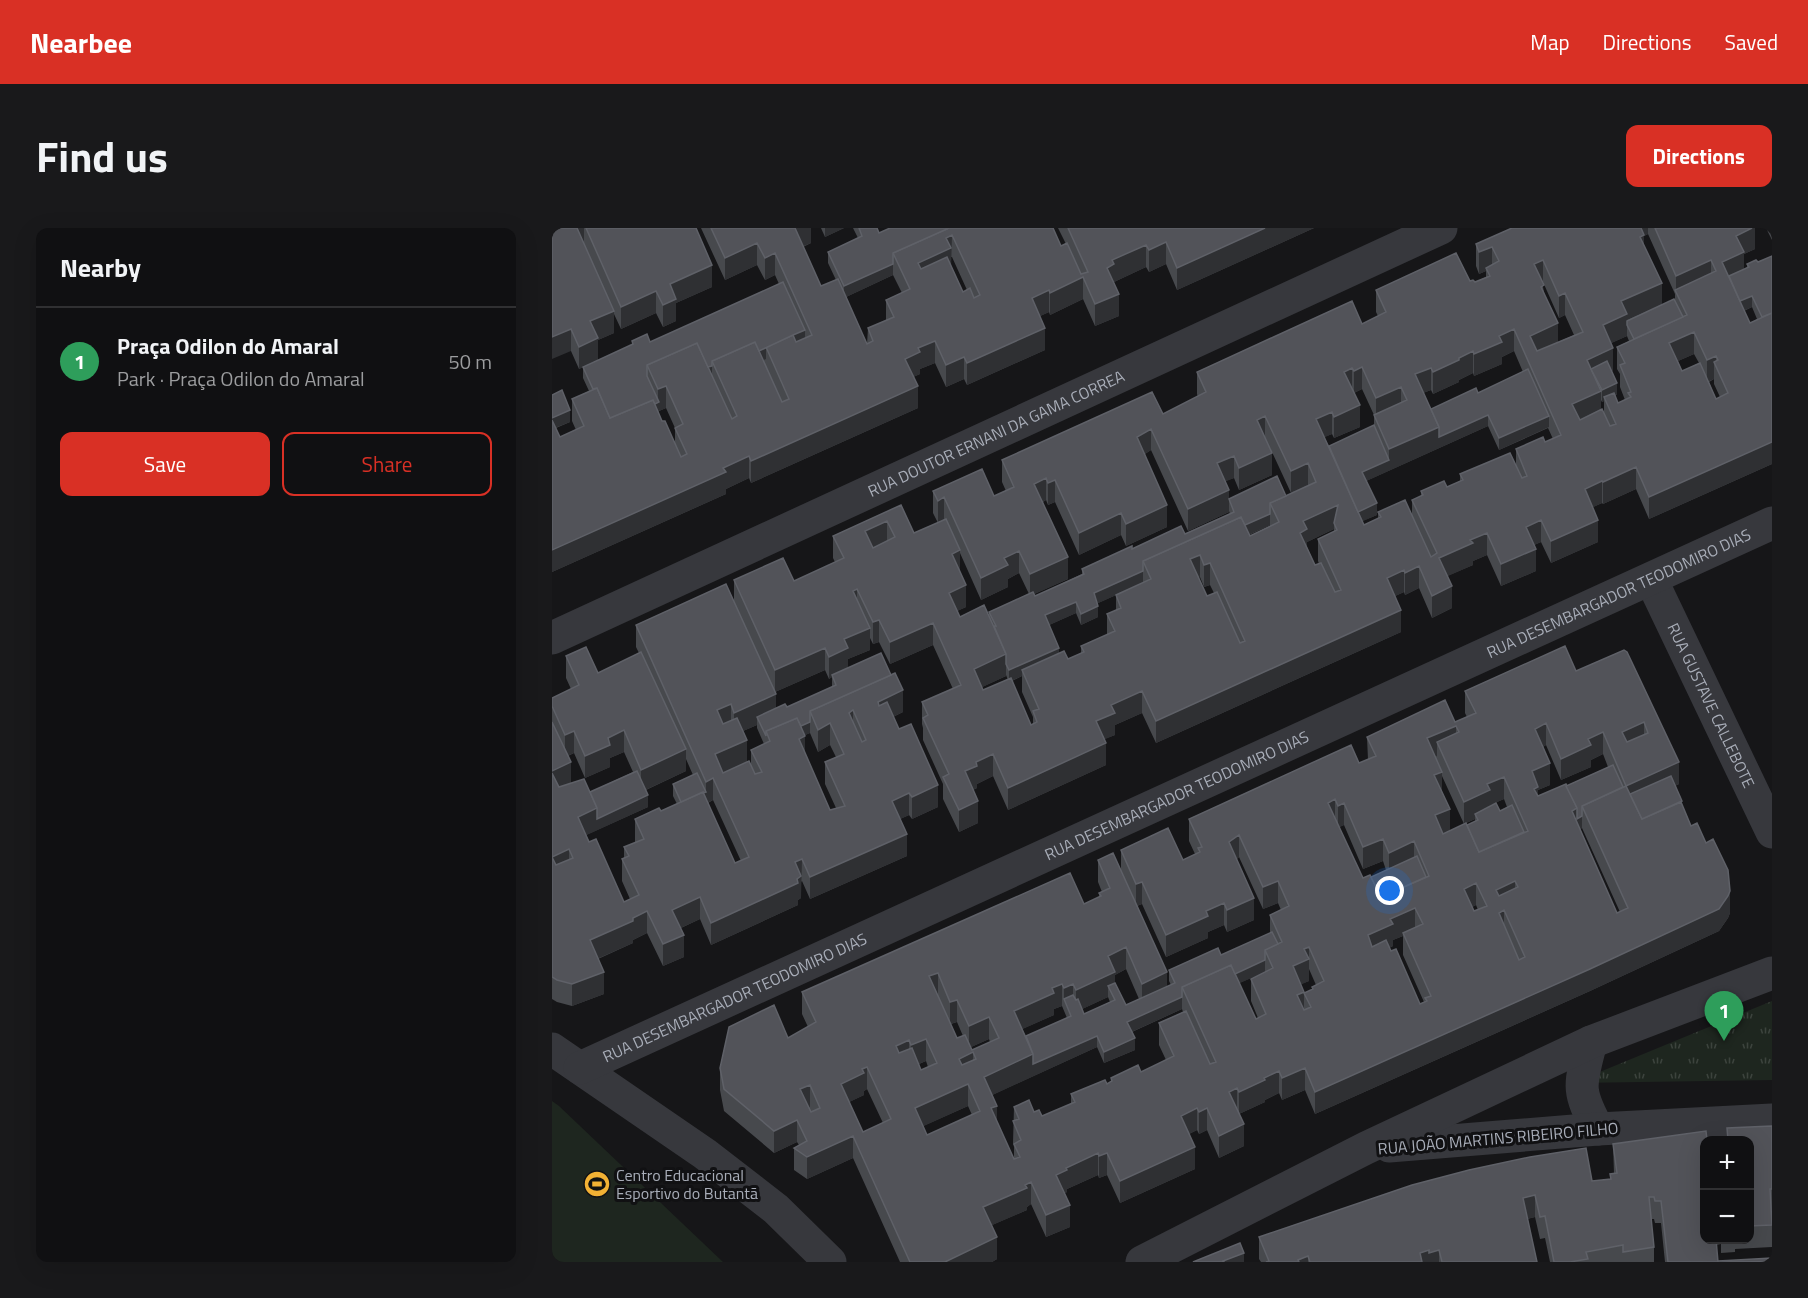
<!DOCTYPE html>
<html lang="en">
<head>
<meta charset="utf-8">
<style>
  :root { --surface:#101012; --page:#19191b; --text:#f1f3f6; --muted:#9c9d9f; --line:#303032; --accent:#d93025 }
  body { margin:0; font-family:"Titillium Web",sans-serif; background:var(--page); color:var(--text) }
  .controls { position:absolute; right:18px; bottom:18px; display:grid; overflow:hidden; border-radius:12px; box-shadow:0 6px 24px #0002 }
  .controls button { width:54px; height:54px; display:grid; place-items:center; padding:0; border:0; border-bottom:2px solid var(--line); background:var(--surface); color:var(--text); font:30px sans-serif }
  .you { position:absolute; left:838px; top:663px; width:21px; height:21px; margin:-15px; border:4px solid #fff; border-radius:50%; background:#1a73e8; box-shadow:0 0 0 9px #1a73e833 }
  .badge { display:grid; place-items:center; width:39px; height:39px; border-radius:50%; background:var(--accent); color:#fff; font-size:20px; font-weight:700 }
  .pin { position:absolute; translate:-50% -50px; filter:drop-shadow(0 2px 3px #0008) }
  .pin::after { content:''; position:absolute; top:32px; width:21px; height:18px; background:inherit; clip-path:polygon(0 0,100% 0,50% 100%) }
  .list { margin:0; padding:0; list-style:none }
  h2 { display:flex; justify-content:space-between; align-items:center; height:78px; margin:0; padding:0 24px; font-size:26px }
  h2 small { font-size:20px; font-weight:400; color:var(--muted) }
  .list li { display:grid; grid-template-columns:39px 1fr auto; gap:18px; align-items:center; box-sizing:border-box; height:108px; padding:0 24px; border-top:2px solid var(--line) }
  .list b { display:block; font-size:22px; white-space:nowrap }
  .list p { margin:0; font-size:20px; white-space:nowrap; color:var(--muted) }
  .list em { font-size:20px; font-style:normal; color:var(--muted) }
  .actions { display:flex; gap:12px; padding:18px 24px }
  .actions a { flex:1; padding:14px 0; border:2px solid var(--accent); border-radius:12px; text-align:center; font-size:21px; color:var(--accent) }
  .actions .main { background:var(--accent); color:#fff }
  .map { position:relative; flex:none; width:1220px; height:1034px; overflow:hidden; border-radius:12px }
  header { display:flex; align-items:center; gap:36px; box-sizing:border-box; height:84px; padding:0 30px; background:var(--accent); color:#fff }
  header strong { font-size:28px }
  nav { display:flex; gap:33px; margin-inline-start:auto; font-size:21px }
  .intro { display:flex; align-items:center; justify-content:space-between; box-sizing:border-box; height:144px; padding:0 36px }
  h1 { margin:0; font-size:42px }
  .button { padding:15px 27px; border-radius:12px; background:var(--accent); color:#fff; font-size:21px; font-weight:700 }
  main { display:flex; gap:36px; padding:0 36px }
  aside { flex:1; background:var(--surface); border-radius:12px; box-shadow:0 6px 24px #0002 }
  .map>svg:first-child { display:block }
  .grass { fill:#1e261f }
  .park { fill:url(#park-tufts) }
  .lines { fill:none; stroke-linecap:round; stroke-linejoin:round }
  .street { stroke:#37383d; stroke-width:33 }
  .wall { fill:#47494d; fill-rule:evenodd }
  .shaded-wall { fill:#2f3033 }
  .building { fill:#525359; stroke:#5f6168; stroke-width:1.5; fill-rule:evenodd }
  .labels { text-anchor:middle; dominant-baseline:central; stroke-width:6; stroke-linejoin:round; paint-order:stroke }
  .street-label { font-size:16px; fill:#a8adb8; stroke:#111113 }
  .poi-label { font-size:16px; fill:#a8adb8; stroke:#111113; text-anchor:start }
</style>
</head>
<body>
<header>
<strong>Nearbee</strong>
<nav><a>Map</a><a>Directions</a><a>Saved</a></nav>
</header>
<div class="intro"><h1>Find us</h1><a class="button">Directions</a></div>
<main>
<aside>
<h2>Nearby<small></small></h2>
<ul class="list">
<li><span class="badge" style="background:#2e9e5b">1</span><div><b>Praça Odilon do Amaral</b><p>Park · Praça Odilon do Amaral</p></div><em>50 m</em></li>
</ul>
<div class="actions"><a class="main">Save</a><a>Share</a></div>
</aside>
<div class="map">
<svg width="1220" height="1034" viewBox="0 0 1220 1034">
  <defs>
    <pattern id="park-tufts" width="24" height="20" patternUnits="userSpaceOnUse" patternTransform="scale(1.5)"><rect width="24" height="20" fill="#1e261f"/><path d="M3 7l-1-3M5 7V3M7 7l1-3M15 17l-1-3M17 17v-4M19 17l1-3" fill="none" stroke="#3c433d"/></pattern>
  </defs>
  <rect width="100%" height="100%" fill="#161618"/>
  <path class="grass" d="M0,873L7,878L171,1034H0Z"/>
  <path class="park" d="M1220,773V852L1021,855Z"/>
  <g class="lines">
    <g class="street">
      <path id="s1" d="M1099,351L1220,604"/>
      <path id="s2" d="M0,410L889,0"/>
      <path d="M1039,814C1028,857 1024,861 1046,901"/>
      <path d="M0,821L153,926L224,981L278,1034"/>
      <path id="s3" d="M28,840L1220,295"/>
      <path d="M837,918L1046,901L1220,892"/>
      <path d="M590,1034L814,920L1039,814L1220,745"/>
    </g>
  </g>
  <g class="wall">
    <path d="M0,0H144L160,59L124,75V93L111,99L104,85L69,101L62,86V105L46,112V132L27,141L19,123Z"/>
    <path d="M149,0H259V15L251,19L269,58L284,52L276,35V24L306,10L301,0H325L327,5L338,0L509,18L514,16L506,0H762L625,62L614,36L597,44L594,39L562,54L567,88L543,98L531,71L498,87L497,84L488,88L493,122L415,157L412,151L394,159L383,135L368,141V146L361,149L366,180L199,255L197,250L174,261V266L0,344V167L18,194L4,200L8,209L24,202L20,193V171L37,163L31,150V139L80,117V113L98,114L227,56L223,47L213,52L205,37L173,52ZM399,29H400L415,62L411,64L399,38ZM341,47L350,65L334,72V93L316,100L315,116L294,69ZM114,180L123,200V214L110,193L107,186V183Z"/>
    <path d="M269,0H292L273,9Z"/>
    <path d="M960,0H1203V21L1192,26V41L1195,39V36L1206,34L1220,236L1097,291L1084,261L1051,276L1050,275L1041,279L1046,314L999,335L989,314L982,317L984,343L949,358L935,327L921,333V337L895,348L900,380L880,390L867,360L853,367L852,364L843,368L849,404L604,515L590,485L563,497V507L552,511L554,537L456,582L441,548L425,556V560L421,562L426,595L407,604L391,571V556L371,512V500L370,496V474L401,461L381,417L338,436L327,414L321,416L318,410V422L296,431V440L351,484L341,489L386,579L360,591L357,587L348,591L355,628L258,671L250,653L249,654V670L246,672V677L159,717L148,691L129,700L132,729L111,738L95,705L81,712V715L46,731L52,766L20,778L5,774L0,771V470L19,461L14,450V428L46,445L87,425L84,419V397L214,445L182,374V352L242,353L283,334L281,330V308L349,277L362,305L386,295L381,285V263L442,268L454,263L450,254V232L611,186L646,169L645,166V144L810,96L826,88L824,84V62L918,53L923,54L934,49V43L927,46L924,38V16ZM1096,6L1123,66V72L1110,77L1092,17V8ZM990,54H991L1007,90L1013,87L1022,107L1006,114L992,64ZM1200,79L1205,91L1198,95L1192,83ZM1075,108L1077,113L1065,119V141L1068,146V159L1073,172L1066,175L1063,168L1065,166L1060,143L1061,142L1059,115ZM962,123L971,144L926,165L879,181L871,165L879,162L881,166L907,154V152L921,145L922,148L950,136V129ZM1142,126L1147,135L1130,143L1126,133ZM1162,151V156L1168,169L1164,171L1157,154ZM810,161L822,187V197L777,218L772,209L780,206L782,210L808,199L802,165ZM1049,172L1050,174L1052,173V186L1049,182ZM936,198L947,222L996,200L1001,211L993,214L964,221V236L908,246V253L895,259L869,263V268L860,272V288L826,284V291L812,297L810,293L825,287L814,253ZM599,222L636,303L677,284V283L678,286L633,306L580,321L530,341V346L483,368L482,366L516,351L491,274L494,272L496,277L503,274L527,327L569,307L574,318L615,299L593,226ZM720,224L739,265L756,257V258L734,268L677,271L673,253L682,250L687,262L720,247ZM718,297V298L698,308L697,307ZM782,301V304L766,311V333L767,336L763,337L755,319V314ZM408,325L429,372L456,359V351L467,345L477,366L437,384V388L408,389L405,383L414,379L408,344ZM648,349L652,359L658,357L662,365L655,368L646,350ZM591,355L564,367V382L555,386V407L529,418V425L516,431L507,426L497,397L524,385L529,397L546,389V375ZM273,442L277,451L280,449V459L235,479L224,480L223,464ZM454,447L456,452L431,462L430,459L454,448ZM470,448V464L481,489V496L479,497L460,453ZM205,497V500L212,516L199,522V538L195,534L191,503ZM258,505L266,524L278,517L284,529L273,534V556L284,580L278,582L253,526V507ZM72,524L81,544L38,564L19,555L16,528L22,525L33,550L58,539V530ZM134,531L141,547L121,556V568L125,576L109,583L83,591V615L72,619V630L70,631V653L78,671L72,674L34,607L96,579L94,562L134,543ZM161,572L189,633L183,635L156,575Z"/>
    <path d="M1214,0H1220V12Z"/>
    <path d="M1072,422L1127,556L1123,558L1130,577L1178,685L1176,690L1167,703L1038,763L763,886L753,862L730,872L727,865L713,872V874L687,886L692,918L667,930L655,902L647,906L645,902L637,906L643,941L568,975L555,947L547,950L546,947L515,961V964L513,965L518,999L494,1009L479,976L475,979V982L440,997L445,1031L440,1034H348L301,930L255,951L242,942V920L247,917L245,914L222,925L172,883L168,862V840L236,810L256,799L250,786V764L532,676L547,669V665L550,664L546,654V632L569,641V622L631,632L643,626L637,613V591L807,535L816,532L815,509L903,494L915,489L913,485V463L1024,443ZM994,517L1009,552L1039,539V532L1051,526L1056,539L1014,558L986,568V562L998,557L991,519ZM890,548L912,596L923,591V594L898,603L890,563ZM952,571L955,579L948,583L938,578V577ZM792,597L811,641L831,633L834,642L819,649L811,650L787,599ZM1030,600L1068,684L1065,685L1028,601ZM687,629L711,681L726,675L729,682L718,687V705L669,727L617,742V753L619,757L615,758L585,678L590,676L614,729L656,710V704L672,697L675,704L702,692L685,631ZM924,677L926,682L922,683L920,679ZM851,708V727L872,774L868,776L837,720L841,718V712ZM574,741L587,771L574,777L563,755V747ZM757,741L764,757L760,759V762L752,765V782L749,756L757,753ZM713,744L699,751V773L706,790L704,791L687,755ZM556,769L558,774L532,786L530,781ZM510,778L515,790L474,808L470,801L502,787V781ZM630,781L631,784L607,795V817L614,832L589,844L559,850V854L555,856L519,866V876L490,888L482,884L462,879L461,915L462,919V931L445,894L440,867L545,819L552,835L583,822L580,804ZM405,794L411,808L405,810L399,796ZM437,811L438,814L420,822L419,819ZM374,833L376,839L369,842L367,836ZM315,861L331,895L311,904L297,874L312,867V863ZM416,878L420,887L375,907L371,898Z"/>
    <path d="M1220,898V1019L1183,1021V1024L1169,1025V1016L1164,1017L1166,1033L1220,1034H1113L1109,995H1103L1102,991H1099L1102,1019V1034H998L993,1010L988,1011L983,989L975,991L985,1034H709L707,1031V1009L1058,951V946H1062L1061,916L1152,1011H1197V912H1175V900Z"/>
  </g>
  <g class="shaded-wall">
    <path d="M25,0H32V17Z"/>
    <path d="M242,0H259V15L242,22Z"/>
    <path d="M273,0H292L273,9Z"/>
    <path d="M713,0H762L625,62V40Z"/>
    <path d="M1086,0H1096V6L1092,8V29Z"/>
    <path d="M1200,0H1203V21L1192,26V46L1174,54L1170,34L1184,8Z"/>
    <path d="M400,7L399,42L350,43L394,10Z"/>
    <path d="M614,14V36L597,44V22Z"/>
    <path d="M205,15V37L173,52V30Z"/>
    <path d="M594,17V39L562,54V58L555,40L560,32Z"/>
    <path d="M940,19V41L934,40V43L927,46V24Z"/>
    <path d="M223,25V47L213,52V30Z"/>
    <path d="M991,32V54L982,58V36Z"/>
    <path d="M1159,32V54L1124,65V48Z"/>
    <path d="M341,36V47L292,70V58Z"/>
    <path d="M160,37V59L124,75V93L111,99V77L118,56Z"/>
    <path d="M531,49V71L498,87V65Z"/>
    <path d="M1110,55V77L1075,92V108L1051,119V97L1069,73Z"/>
    <path d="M497,62V84L480,92V70Z"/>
    <path d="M104,63V85L69,101V79Z"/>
    <path d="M1013,65V87L1007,90V68Z"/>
    <path d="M567,66V88L543,98V76Z"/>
    <path d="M1200,68V79L1184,86V75Z"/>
    <path d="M62,83V105L46,112V132L27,141V119L38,93Z"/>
    <path d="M1006,95V117L978,130V108Z"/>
    <path d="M493,100V122L415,157V135Z"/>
    <path d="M19,101V123L0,131V109Z"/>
    <path d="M962,101V123L950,129V136L922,148V126L947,108Z"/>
    <path d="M253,102V114L214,119Z"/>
    <path d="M1142,104V126L1117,137L1085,120Z"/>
    <path d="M383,113V135L368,141V146L353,153V131L366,120Z"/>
    <path d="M214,120V131L203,136V124Z"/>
    <path d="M1061,120V142L1040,152L1035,132Z"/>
    <path d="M921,123V145L907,152V154L881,166V144Z"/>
    <path d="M1164,128V139L1162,134V151L1155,154V132Z"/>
    <path d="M412,129V151L394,159V137Z"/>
    <path d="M160,138V149L151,141Z"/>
    <path d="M810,139V161L802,165V143Z"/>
    <path d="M800,140V162L792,144Z"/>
    <path d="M879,140V162L863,168V146Z"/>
    <path d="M1065,155V166L1053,172L1052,169V173L1050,174V162Z"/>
    <path d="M1048,157V164L1049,163V185L1020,198V176L1043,159Z"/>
    <path d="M114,158V180L107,183V186L57,197L106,174V161Z"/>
    <path d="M366,158V180L199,255V233Z"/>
    <path d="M849,159V181L824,192V170Z"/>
    <path d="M808,177V199L782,210V189Z"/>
    <path d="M18,182V194L0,201V190Z"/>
    <path d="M780,184V206L764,213V191Z"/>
    <path d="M936,187V198L810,255V244L837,232V221L887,199Z"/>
    <path d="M713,188V210L705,192Z"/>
    <path d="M997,188V199L947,222V210Z"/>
    <path d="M599,201V222L585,231V209Z"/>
    <path d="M1220,214V236L1097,291V269Z"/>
    <path d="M720,225V247L687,262V240Z"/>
    <path d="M197,228V250L174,261V266L0,344V322Z"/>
    <path d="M682,228V250L665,257V235Z"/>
    <path d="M756,235V257L739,265V243Z"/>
    <path d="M1084,239V261L1051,276V254Z"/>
    <path d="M494,250V272L482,278V256Z"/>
    <path d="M503,252V274L496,277V255Z"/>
    <path d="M1050,253V275L1033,283V261Z"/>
    <path d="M677,262V284L636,303V281Z"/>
    <path d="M392,269V291L386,295V273Z"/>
    <path d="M825,275V287L802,297V285Z"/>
    <path d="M615,277V299L574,318V296Z"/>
    <path d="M786,277L782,295V301L755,314V323L748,305L751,293Z"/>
    <path d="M569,285V307L527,327V305Z"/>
    <path d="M718,286V297L648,329V327V349L638,353L595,341Z"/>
    <path d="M989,292V314L974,321V299Z"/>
    <path d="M1046,292V314L999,335V313Z"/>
    <path d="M335,293V315L313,325V303Z"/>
    <path d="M935,305V327L921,333V337L887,352V330L918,312Z"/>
    <path d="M984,321V343L949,358V336Z"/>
    <path d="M408,322V344L400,326Z"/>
    <path d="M467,323V345L456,351V359L429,372V350L452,330Z"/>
    <path d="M516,329V351L478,368V346Z"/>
    <path d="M658,335V357L652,359V337Z"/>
    <path d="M867,338V360L853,367V345Z"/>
    <path d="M852,342V364L835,372V350Z"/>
    <path d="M591,343V355L542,377V365Z"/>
    <path d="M414,357V379L397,387V365Z"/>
    <path d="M900,358V380L880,390V368Z"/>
    <path d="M305,361V383L301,363Z"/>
    <path d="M524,374V385L493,399V387Z"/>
    <path d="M546,378V389L529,397V386Z"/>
    <path d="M849,382V404L604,515V493Z"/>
    <path d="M327,392V414L321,416V394Z"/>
    <path d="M381,395V417L338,436V414Z"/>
    <path d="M318,400V422L296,431V442L280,447V449L277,451V429L292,411Z"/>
    <path d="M273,420V442L223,464V442Z"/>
    <path d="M507,420V432L470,442V448L457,454V442Z"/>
    <path d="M454,426V448L422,463V441Z"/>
    <path d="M351,462V484L326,496L301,482V504L278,496V517L266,524V502L262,492Z"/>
    <path d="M590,463V485L563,497V507L544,515V493L559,477Z"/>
    <path d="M224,466V488L205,489V497L182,507V485Z"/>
    <path d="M179,476V498L165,504V482Z"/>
    <path d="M258,494V505L218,523V513Z"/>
    <path d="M1092,494V516L1070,526V504Z"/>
    <path d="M994,495V517L983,523V501Z"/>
    <path d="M904,498V520L885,514V528L875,532V510Z"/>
    <path d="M72,502V524L58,530V539L33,550V528L56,510Z"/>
    <path d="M22,503V525L13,529V507Z"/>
    <path d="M1051,504V526L1039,532V539L1009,552V531L1036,511Z"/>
    <path d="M253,508V530L247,511Z"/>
    <path d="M195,512V534L163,548V526Z"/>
    <path d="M554,515V537L456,582V560Z"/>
    <path d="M134,521V543L89,564V542Z"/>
    <path d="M441,526V548L425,556V560L413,565V543L424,534Z"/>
    <path d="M19,534V556L0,565V543Z"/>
    <path d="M1127,534V556L1079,578L1074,558Z"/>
    <path d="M998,535V557L986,562V580L982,583L980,543Z"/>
    <path d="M890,544V566L882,547Z"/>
    <path d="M952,549V571L938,577V584L923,586V591L912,596V574L935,556Z"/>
    <path d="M161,550V572L130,587V575L154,564V554Z"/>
    <path d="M386,557V579L360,591V569Z"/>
    <path d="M357,565V587L340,595V573Z"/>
    <path d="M96,567V579L26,611V589L45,580Z"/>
    <path d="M783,571V593L776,575Z"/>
    <path d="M426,573V595L407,604V582Z"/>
    <path d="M792,575V597L786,600V578Z"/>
    <path d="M1025,580L1030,588V600L1020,605V583Z"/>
    <path d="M898,581V603L883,609V587Z"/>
    <path d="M355,606V628L258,671V649Z"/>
    <path d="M687,607V629L677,636V614Z"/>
    <path d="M831,611V633L811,641V619Z"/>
    <path d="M862,613V635L837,647V625Z"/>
    <path d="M17,621V643L0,651V629Z"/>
    <path d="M250,631L249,670L246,672V677L159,717V695L243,634Z"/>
    <path d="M726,653V675L711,681V659Z"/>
    <path d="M963,653V675L944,684V662Z"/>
    <path d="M590,654V676L584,678V656Z"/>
    <path d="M924,655V677L912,683V661Z"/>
    <path d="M1178,663V685L1176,690L1167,703L1038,763L763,886V864Z"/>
    <path d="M148,669V691L120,704V682Z"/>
    <path d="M702,670V692L675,704V682Z"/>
    <path d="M672,675V697L656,704V710L614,729V707L654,683Z"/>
    <path d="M863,680V702L851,705V708L841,712V718L816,729V707L838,691Z"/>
    <path d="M952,682V704L947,685Z"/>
    <path d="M95,683V705L81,712V715L38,734V712L81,690Z"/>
    <path d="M132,707V729L111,738V716Z"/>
    <path d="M574,719V741L563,747V766L556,758V769L524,784V762L556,728Z"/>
    <path d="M757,719V753L741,760V738L752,721Z"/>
    <path d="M713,732V744L638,777L634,768Z"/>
    <path d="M52,744V766L20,778V756Z"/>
    <path d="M615,744V766L590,778V756Z"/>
    <path d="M386,745V767L377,748Z"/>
    <path d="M510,756V778L502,781V787L462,805V783L500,760Z"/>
    <path d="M521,756V778L512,771V760Z"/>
    <path d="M752,764V786L745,767Z"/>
    <path d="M630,769V781L575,806V794Z"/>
    <path d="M405,772V794L398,796V774Z"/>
    <path d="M437,789V811L417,820V798Z"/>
    <path d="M545,808V819L432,871V849L481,826Z"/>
    <path d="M583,810V822L552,835V824Z"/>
    <path d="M374,811V833L359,839V817Z"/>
    <path d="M357,812V834L344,840V818Z"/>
    <path d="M421,824V846L407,853V831Z"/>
    <path d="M315,839V861L312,863V867L289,878V856Z"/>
    <path d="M753,840V862L730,872V850Z"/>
    <path d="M727,843V865L713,872V874L687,886V864L712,850Z"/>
    <path d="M416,856V878L363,902V880Z"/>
    <path d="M258,857V879L248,883V861Z"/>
    <path d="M685,860V882L677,864Z"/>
    <path d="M445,878V900L439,880Z"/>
    <path d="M645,880V902L629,910V888Z"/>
    <path d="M655,880V902L647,906V884Z"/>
    <path d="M245,892V914L222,925V903Z"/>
    <path d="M692,896V918L667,930V908Z"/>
    <path d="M301,908V930L255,951V929Z"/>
    <path d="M643,919V941L568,975V953Z"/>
    <path d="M546,925V947L515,961V964L504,969V947L514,940Z"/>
    <path d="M555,925V947L547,950V928Z"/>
    <path d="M479,954V976L475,979V982L431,1001V979Z"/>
    <path d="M983,967V989L971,992V970Z"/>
    <path d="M518,977V999L494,1009V987Z"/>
    <path d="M445,1009V1031L440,1034H393Z"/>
    <path d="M877,1022H887V1034H868V1025Z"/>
    <path d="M692,1025V1034H671V1033Z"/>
    <path d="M756,1028V1034H746V1032Z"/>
  </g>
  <g class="building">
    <path d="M0,0H25L62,83L38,93L46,110L27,119L19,101L0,109Z"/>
    <path d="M34,0H144L160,37L118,56L124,71L111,77L104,63L69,79Z"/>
    <path d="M159,0H243L269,58L286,51L315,116L321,113L316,100L342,89L334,72L358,61L341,25L397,0H501L509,18L515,15L529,46L536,44L516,0H713L625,40L614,14L597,22L594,17L560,32L562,36L555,40L567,66L543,76L531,49L498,65L497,62L480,70L493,100L415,135L412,129L394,137L383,113L366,120L368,124L353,131L366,158L199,233L197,228L171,240L174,244L0,322V192L8,209L32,198L20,171L45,160L58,190L101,172L110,193H113L129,229L135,226L123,200L131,196L114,158L106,161L95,137L145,115L180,191L185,188L160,133L203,114L230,174L237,171L214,119L241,107L244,114L260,107L223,25L213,30L205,15L173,30ZM400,7L428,67L422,70L418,60L411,64L395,29L369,41L366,35L399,20L394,10Z"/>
    <path d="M307,0H325L327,5L338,0H397L341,25V36L292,58L276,24L310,8Z"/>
    <path d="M960,0H1089L1092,7L1088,9L1110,55L1069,73L1075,86L1051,97L1061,120L1035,132L1049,163L1020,176L1028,192L1050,181L1058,198L1064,196L1052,169L1062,165L1066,175L1079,169L1076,165L1079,164L1068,137L1073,135L1065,119L1135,87L1123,62L1164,43L1159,32L1124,48L1103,0H1200L1184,8L1192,24L1170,34L1198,95L1220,85V214L1097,269L1084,239L1051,254L1050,253L1033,261L1046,292L999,313L989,292L974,299L984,321L949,336L935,305L918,312L921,315L887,330L900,358L880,368L867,338L853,345L852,342L835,350L849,382L604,493L590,463L559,477L563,485L544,493L554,515L456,560L441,526L424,534L425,538L413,543L426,573L407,582L391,549L397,546L371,490L376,487L370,474L409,457L381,395L338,414L327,392L321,394L305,361L301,363L318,400L292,411L296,420L277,429L273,420L223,442L182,352L231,330L242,353L292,330L281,308L349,277L362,305L394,291L408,322L400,326L414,357L397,365L408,389L432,377L454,426L422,441L431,462L459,450L479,497L485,494L481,483L487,481L470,442L512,423L516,431L532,424L529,418L563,403L555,386L569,380L564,367L599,351L591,333L689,289L698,308L727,294L718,275L764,254L756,235L739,243L713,188L705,192L720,225L687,240L682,228L665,235L677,262L636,281L599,201L585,209L615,277L574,296L569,285L527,305L503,252L496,255L494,250L482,256L516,329L478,346L467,323L452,330L456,337L429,350L392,269L386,273L381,263L430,241L442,268L462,259L450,232L600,164L611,186L654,164L645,144L800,73L810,96L834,84L824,62L904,25L918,53L921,52L923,54L938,48L934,40L947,33L940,19L927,24L924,16ZM991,32L1007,68L1013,65L1031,104L985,123L978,108L1006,95L989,59L992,57L982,36ZM962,101L1009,207L993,214L991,209L964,221L975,248L970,250L958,225L908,246L911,252L895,259L892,253L869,263L871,267L860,272L885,325L879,329L853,272L826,284L829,289L812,297L764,191L780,184L782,189L808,177L792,144L800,140L802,143L810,139L824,170L849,159L855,172L822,187L837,221L887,199L863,146L879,140L881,144L907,132V130L921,123L922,126L950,114L947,108ZM1142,104L1155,132L1164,128L1166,132L1162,134L1176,165L1164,171L1148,135L1130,143L1117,115ZM786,277L782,295L785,302L766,311L789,362L783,364L769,335L763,337L748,305L755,301L751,293ZM335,293L343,309L321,320L313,303ZM648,327L652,337L658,335L693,413L688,415L665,364L655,368L638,331Z"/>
    <path d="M1220,28V85L1210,89L1200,68L1188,73L1177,48L1197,39L1195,36L1204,32L1206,34Z"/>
    <path d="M231,54L253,102L241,107L207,123L203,114L160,133V138L156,139L145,115L95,137V148L107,174L103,176L101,172L58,190L45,160L41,161L31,139L81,116L80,113L95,106L98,114Z"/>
    <path d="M1122,71L1131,89L1082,111L1075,97V93Z"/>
    <path d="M1055,133L1065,155L1050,162L1039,141Z"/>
    <path d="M976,141L997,188L947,210L936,187L887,209V199L879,181L924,160L926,165Z"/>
    <path d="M10,162L18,182L0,190V167Z"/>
    <path d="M822,197L837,232L810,244L825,275L806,284L777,218Z"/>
    <path d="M725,248L734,268L718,275V286L693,297L689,289L591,333V343L542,365L546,378L529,386L524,374L493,387L507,420L457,442L454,436V426L442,398H444L437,384L481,364L483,368L532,346L530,341L580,318V321L629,298L633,306L682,284L677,271Z"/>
    <path d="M174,356L224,466L182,485L179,476L165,482L171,496L185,490L195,512L163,526L171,545L197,533L203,546L210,544L199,522L218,513L214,503L245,490L253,508L247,511L278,582L293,578L273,534L292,526L278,495L266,502L258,483L343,445L351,462L326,474L327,478L335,474L347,501L359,496L386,557L360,569L357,565L340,573L355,606L258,649L250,631L243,634L249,648L245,651L246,655L159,695L148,669L120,682L132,707L111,716L95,683L81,690V693L38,712L52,744L20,756L5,752L0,749V545L7,559L32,551L45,580L26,589L37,614L44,611L72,674L87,667L70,631L77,628L72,619L92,611L83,591L107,580L109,583L151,564L183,635L197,629L161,550L154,554L84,397ZM301,482L314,512L310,514L297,485ZM17,621L21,630L4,637L0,629Z"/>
    <path d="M1013,418L1024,443L1072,422L1075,424L1127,534L1074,558L1051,504L1036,511L1039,517L1009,531L994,495L983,501L998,535L980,543L986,559L982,561L986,568L1014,556L1025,580L1020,583L1065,685L1076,680L1030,578L1074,558L1090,591L1129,574L1139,598L1145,595L1154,615L1161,611L1176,642L1178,663L1176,668L1167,681L1038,741L763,864L753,840L730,850L727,843L712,850L713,852L687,864L685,860L677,864L692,896L667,908L655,880L647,884L645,880L629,888L643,919L568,953L555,925L547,928L546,925L514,940L515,942L504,947L518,977L494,987L479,954L473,957L475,960L431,979L445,1009L393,1034H358L301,908L255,929L242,920L255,913L245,892L222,903L172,861L168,840L177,799L222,777L236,810L264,794L250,764L518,645L532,676L549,668L547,665L558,660L546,632L561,625L615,744L590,756L574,719L556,728L563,744L524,762L521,756L512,760L510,756L500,760L502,765L462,783L481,826L432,849L445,878L439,880L462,931L468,929L462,916L469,912L461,893L467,891L462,879L477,872L482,884L487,882L490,888L523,874L519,866L553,852L555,856L560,853L559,850L586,837L589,844L622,828L607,795L634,783L658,836L664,834L630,759L679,737L704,791L714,786L699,751L721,740L713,722L730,714L718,687L737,678L726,653L711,659L687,607L677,614L702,670L675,682L672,675L654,683L656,688L614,707L590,654L584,656L569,622L616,600L631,632L648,624L646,620L650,619L637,591L799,517L807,535L824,528L815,509L893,472L903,494L924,485L913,463ZM1092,494L1096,505L1075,514L1070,504ZM904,498L907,504L885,514L912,574L938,562L935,556L952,549L976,603L927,624L914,595L891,606L883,587L898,581L882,547L890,544L875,510ZM783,571L786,578L792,575L811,619L831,611L837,625L862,613L877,648L829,669L818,647L811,650L776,575ZM963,653L966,659L947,668L944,662ZM924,655L935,678L922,683L912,661ZM863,680L871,696L851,705L879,768L873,770L875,773L868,776L844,721L839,723L834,712L820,719L816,707L841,696L838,691ZM952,682L973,729L967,732L947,685ZM757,719L772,753L760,759L761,761L752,765L759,779L752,782L745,767L752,764L741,738L757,731L752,721ZM386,745L398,774L405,772L417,798L437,789L447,810L420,822L413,807L405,810L377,748ZM374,811L385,835L369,842L360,820L347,825L344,818L357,812L359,817ZM421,824L424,831L410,837L407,831ZM315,839L339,891L311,904L289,856L312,845L310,841ZM416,856L428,883L375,907L363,880ZM258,857L268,880L259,884L248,861Z"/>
    <path d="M34,419L46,445L89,424L134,521L89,542L72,502L56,510L58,517L33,528L22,503L13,507L0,478V470L27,457L14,428Z"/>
    <path d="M329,425L339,447L258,483V494L249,498L245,490L214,503V508L205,489L233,476L235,479L284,457L280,447Z"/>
    <path d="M0,494L19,534L0,543Z"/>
    <path d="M1061,537L1071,559L1030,578V588L1025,591V580L1014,558Z"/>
    <path d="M85,543L96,567L45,591V580L38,564Z"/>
    <path d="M145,545L154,564L151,565V564L129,574L121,556Z"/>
    <path d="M1119,548L1130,573L1090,591L1078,566Z"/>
    <path d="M944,575L948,583L960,577L972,604L927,624L915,597L926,592L923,586Z"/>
    <path d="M865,628L874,649L829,669L819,649Z"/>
    <path d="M720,704L726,716L713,722V732L683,746L679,737L630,759V769L575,794L583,810L552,824L545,808L481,836V826L474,808L519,788L512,771L521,767L524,772L526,771L532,786L563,772L556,758L563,755L574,777L623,755L617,742L666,720L669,727Z"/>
    <path d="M1220,898V961H1218L1220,997L1197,998V912H1176L1175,900Z"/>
    <path d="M1154,903L1155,912H1152V1011H1164L1166,1034H1116L1109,973H1103L1102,969H1097L1102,1019L1071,1024V1017L1034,1024L1036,1031L1018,1034H1002L993,988L988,989L983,967L971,970L985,1034H890L887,1022L877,1025V1022L868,1025L870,1034H758L756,1028L746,1032L747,1034H714L717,1033L707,1009L860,957L917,942L978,929L1034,920L1040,953L1059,951L1058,946L1065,945L1061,916Z"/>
    <path d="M688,1015L692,1025L671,1033L672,1034H641Z"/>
    <path d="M1220,1030V1034L1166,1033Z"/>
  </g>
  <defs>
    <symbol id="stadium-disc" viewBox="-11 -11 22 22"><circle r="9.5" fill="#f2b134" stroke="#111113"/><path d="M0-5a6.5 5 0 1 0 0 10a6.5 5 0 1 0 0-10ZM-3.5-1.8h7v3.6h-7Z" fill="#111"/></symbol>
  </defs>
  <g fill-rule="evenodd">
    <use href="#stadium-disc" x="30" y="941" width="30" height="30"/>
  </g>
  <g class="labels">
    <g class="street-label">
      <text stroke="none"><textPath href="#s2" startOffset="489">RUA DOUTOR ERNANI DA GAMA CORREA</textPath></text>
      <text stroke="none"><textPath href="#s3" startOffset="1142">RUA DESEMBARGADOR TEODOMIRO DIAS</textPath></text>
      <text stroke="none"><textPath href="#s1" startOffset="140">RUA GUSTAVE CALLEBOTE</textPath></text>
      <text stroke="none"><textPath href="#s3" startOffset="656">RUA DESEMBARGADOR TEODOMIRO DIAS</textPath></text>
      <text stroke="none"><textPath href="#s3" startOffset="170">RUA DESEMBARGADOR TEODOMIRO DIAS</textPath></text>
      <text transform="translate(946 910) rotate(-5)">RUA JOÃO MARTINS RIBEIRO FILHO</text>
    </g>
    <g class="poi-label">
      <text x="64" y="947">Centro Educacional<tspan x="64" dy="18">Esportivo do Butantã</tspan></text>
    </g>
  </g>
</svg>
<div class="controls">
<button>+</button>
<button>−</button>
</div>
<div class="you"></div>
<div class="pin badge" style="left:1172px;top:813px;background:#2e9e5b">1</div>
</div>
</main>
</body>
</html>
